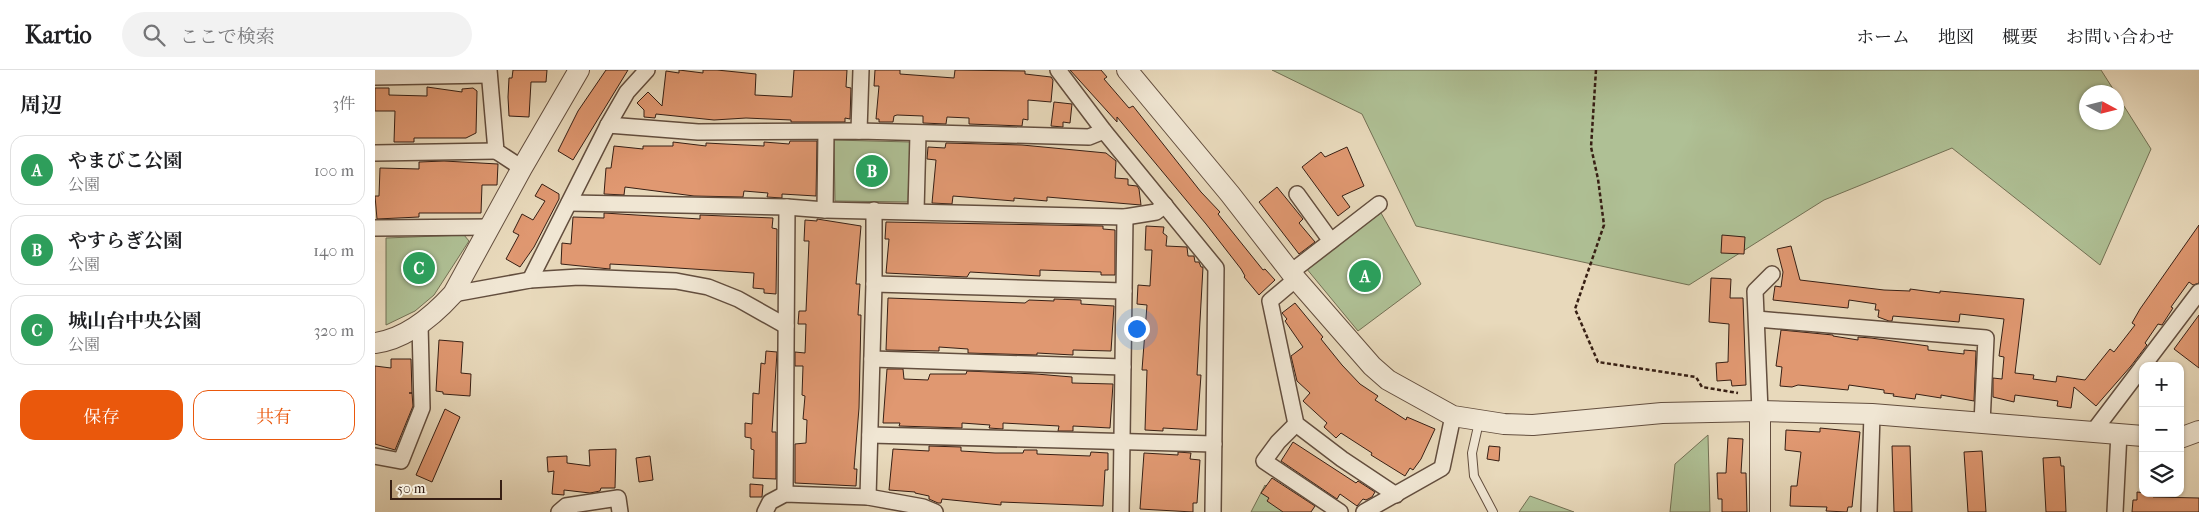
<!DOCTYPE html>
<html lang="ja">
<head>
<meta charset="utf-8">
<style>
  :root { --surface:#fff; --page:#f2f2f2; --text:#202124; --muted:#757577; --line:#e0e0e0; --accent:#ea580c }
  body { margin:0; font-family:"IM FELL French Canon","Noto Serif JP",serif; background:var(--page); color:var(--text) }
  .controls { position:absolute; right:15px; bottom:15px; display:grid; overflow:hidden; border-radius:10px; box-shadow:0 1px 4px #0004 }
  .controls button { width:45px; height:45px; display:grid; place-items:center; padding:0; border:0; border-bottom:1px solid var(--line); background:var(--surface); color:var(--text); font:25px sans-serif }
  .compass { position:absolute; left:1704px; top:15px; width:45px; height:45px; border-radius:50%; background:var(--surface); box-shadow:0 1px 4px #0004; rotate:97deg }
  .scale { position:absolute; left:15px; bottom:12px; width:112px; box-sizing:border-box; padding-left:5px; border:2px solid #371f14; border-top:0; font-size:14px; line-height:18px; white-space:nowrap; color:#371f14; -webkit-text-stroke:4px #f0e6d3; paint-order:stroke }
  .you { position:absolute; left:761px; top:258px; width:18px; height:18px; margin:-12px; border:4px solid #fff; border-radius:50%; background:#1a73e8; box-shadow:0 0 0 8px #1a73e833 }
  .badge { display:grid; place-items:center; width:32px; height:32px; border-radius:50%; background:var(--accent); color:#fff; font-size:16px; font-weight:700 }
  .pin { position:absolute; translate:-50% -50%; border:2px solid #fff; box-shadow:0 1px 5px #0006 }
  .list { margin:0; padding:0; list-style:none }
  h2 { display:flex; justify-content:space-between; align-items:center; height:65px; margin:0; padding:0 20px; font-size:21px }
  h2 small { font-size:16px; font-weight:400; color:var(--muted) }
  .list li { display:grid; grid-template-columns:32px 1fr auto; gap:15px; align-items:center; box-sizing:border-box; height:70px; margin:0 10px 10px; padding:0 10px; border:1px solid var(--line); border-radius:15px }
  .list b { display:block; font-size:19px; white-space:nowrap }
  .list p { margin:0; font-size:16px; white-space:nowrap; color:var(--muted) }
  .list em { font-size:16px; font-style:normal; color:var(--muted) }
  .actions { display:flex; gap:10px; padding:15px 20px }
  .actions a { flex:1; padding:11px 0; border:1px solid var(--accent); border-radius:15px; text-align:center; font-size:18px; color:var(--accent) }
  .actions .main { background:var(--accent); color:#fff }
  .icon { flex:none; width:28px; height:28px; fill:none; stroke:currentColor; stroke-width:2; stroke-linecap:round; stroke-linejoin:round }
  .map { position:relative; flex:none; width:1824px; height:442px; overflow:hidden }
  header { display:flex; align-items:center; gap:30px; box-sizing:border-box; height:70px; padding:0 25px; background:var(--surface); border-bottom:1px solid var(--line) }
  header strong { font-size:24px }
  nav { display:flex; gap:28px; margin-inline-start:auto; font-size:18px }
  .search { width:350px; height:45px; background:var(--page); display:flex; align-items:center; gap:12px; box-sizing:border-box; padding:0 18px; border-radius:28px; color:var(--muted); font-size:19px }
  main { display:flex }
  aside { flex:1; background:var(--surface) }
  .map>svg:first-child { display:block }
  .green { fill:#afc095; stroke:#737054 }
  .building { fill:#e09871; stroke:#371f14 }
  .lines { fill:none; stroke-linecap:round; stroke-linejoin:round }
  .service-casing { stroke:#634e3e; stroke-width:10 }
  .minor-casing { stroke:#634e3e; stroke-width:18 }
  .tertiary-casing { stroke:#634e3e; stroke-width:22 }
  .path { stroke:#371f14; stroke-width:2.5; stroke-dasharray:4 2.5; stroke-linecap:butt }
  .service { stroke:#f0e6d3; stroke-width:8 }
  .minor { stroke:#f0e6d3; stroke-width:15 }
  .tertiary { stroke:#f0e6d3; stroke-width:20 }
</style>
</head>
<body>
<header>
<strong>Kartio</strong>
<div class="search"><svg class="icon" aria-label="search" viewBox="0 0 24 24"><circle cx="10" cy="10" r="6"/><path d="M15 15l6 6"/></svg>ここで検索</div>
<nav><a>ホーム</a><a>地図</a><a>概要</a><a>お問い合わせ</a></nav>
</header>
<main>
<aside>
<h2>周辺<small>3件</small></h2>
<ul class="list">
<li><span class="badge" style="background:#2e9e5b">A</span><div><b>やまびこ公園</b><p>公園</p></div><em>100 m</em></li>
<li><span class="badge" style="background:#2e9e5b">B</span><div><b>やすらぎ公園</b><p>公園</p></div><em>140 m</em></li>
<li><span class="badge" style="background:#2e9e5b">C</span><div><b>城山台中央公園</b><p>公園</p></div><em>320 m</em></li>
</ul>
<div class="actions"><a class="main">保存</a><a>共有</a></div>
</aside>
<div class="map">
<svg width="1824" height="442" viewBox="0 0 1824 442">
  <rect width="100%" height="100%" fill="#e8d9bb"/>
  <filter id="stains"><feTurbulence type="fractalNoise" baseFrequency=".004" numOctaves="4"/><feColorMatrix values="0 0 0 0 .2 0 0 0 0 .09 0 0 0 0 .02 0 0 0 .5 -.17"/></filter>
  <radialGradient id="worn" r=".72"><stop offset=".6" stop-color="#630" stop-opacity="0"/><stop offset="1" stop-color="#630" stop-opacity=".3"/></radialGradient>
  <g class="green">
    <path d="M897,0H1726L1740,22H1712V52H1742V25L1776,79L1725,195L1577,78L1449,130L1314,215L1041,156L987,44Z"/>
    <path d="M459,70L535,72L533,132L460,131Z"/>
    <path d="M1006,143L1046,214L983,261L931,198Z"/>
    <path d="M89,165L94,171L59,225L40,241L11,255V168Z"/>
    <path d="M1333,365L1335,442H1295L1300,394Z"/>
    <path d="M890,415L914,442H876Z"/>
    <path d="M1155,426L1199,442H1144Z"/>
  </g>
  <g class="building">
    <path d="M138,0H172L171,12H156L154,47L134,46L133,27L134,8H137Z"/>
    <path d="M231,0H253L198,90L183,81L203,41Z"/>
    <path d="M304,0L328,3V0H342L381,4L380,25L417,27L419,0H472L471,17L476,18L475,49L470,48V52H416V50L371,48L339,50L281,44L280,48L269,47V40L262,33L273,22L287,36L291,1L304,3Z"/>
    <path d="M500,0H525V4L579,8L580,0L650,1V4L676,7L678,10L676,32L653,30V50L648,49L647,56L594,54V48L572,47L571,54L548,53V46L522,45L519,46L518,52H504V49H501L504,16H499Z"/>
    <path d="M695,0H726L732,7L729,9L754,38L758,36L826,122L845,142L843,144L888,200L890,199L900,210L884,225L869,207L870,206L866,199L831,154L742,47V52Z"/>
    <path d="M52,17L87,22V19L98,18L102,21L101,63L91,68H39V72H19L20,41H0V18H14V25L52,26Z"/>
    <path d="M679,32L697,34L695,53L688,52V57L676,56Z"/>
    <path d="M415,71H442L441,126L407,124V128L392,127L393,123L369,121L368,127L319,126L250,117L249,125L229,124L231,98H236L239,76L268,79V76H298V72L331,76V73L389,76V72L414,74Z"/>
    <path d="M571,73L647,75L731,83L741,91L740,108L753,109V115L762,116L764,119L766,135L672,127V131L639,128V131L578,126L577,134L557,133L561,90L552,89L553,77L570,78Z"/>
    <path d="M972,77L989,116L967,126L975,137L963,146L927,97L946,82L950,87Z"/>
    <path d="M69,91L123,94L122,115H107L106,143H44V147L2,149L0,126H4L5,98L44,99V92Z"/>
    <path d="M167,114L184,124V129L159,177L145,197L131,189L144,165L138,162L147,144L158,150L170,131L160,126Z"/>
    <path d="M902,117L928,149L924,153L940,172L924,184L884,132Z"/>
    <path d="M229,143L325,149V145L398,148L397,158L402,159L401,224L389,223V219L378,218L379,203L272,196L235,194V199L186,194L187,173L196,174L198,147L229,148Z"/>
    <path d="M442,149L486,156L481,214H485L483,245H486L484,338L479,399H482L481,416L420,413V374L431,373L432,350L428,349L430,326L427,325L428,296H420V282L430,283L431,254H423L424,241H431L434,171H429L430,150L442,151Z"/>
    <path d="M511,152L728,156V159L740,160V205H726V202L665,200V206L595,202L592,207L511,203L514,169H510Z"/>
    <path d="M1824,155V213L1818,215L1814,212L1796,237L1798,238L1787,255L1783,254L1770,273L1772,275L1756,296L1721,336L1699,317L1696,338L1682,336L1683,331L1640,325L1639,332L1618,327V308L1627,309L1629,287L1624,286L1629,249L1585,244L1584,252L1518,246L1517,251H1514L1503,247L1504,240H1500L1501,234L1474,230L1473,238L1398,230L1400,216L1406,217L1408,202L1402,179L1416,176L1425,210L1509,220L1535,221V219L1565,223V221L1649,229L1640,303L1659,305L1658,309L1681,312L1682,306L1710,310L1735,279L1739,282L1760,255L1757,253L1765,239Z"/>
    <path d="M771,156L789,157L788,163L792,166L791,176L812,177L813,186H819L820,192H824L826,197H828L822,305H826L822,360L788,358V361L770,360L772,300H767L772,235L762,234L763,215L775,216L777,180H770Z"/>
    <path d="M1347,165L1370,167L1369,184L1346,183Z"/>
    <path d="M1336,208L1356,209L1355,228H1368L1371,315L1357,316L1356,310L1342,311L1341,293L1353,292L1354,254L1334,252Z"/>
    <path d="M513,228L650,233L654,230L679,231V229L706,230V234L739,236L736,281L698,280V285L662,283V285L593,283V279L564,277V281L511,280Z"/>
    <path d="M920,233L948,267L946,269L967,295L985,314L1003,326L1000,330L1031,350L1032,347L1060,359L1046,389L1038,400L1035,398L1030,406L996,385L997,383L966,363L961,368L949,357L952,353L928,331L935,323L922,311L916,286L928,277L910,251L912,249L907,243Z"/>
    <path d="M1824,245V298L1799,279Z"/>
    <path d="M1406,260L1458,265V266L1483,270V267L1496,268L1553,276V280L1589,284V280L1601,281L1599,331L1566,325V328L1541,324L1540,329L1518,326L1519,324L1509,323V320L1474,315L1473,320L1423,315L1417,317L1405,316L1407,297L1401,296Z"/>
    <path d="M64,270L88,272L86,303L96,304L95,326L68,324V322L61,321Z"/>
    <path d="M391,281L402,282L397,362H401V409L378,408L379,380L376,379V368L370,367V353L377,354L378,323L384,324L386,293L390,294Z"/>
    <path d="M16,289H36L37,323H34H37L38,336L20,380L0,374V296L16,298Z"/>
    <path d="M512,299H528L529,309L553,310L555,304H591L592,301L661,304L697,307V313L738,314L735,358L698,356V361H683L684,356L628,353V359L614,358L615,355L587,353V358L524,356L525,353H508Z"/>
    <path d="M70,339L85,347L57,412L41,405Z"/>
    <path d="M1445,358L1485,362L1477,437H1473L1472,442L1451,441L1452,437L1415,436L1416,416H1422L1426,382L1410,380L1411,360L1445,362Z"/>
    <path d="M1353,368L1368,369L1366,403H1371L1372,442H1347V429H1343L1342,403H1351Z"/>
    <path d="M918,372L981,413L983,411L1000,422L997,427L991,430L988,429L982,436L965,424L962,429L906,391Z"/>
    <path d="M554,376L586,377V381L620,383H648L649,380H662V384L715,386L716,382L733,383V400H730L728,436L626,432V435L567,429L566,433H563L554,429V426L540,423V422L514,420L518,379L554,381Z"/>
    <path d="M1114,376L1125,377L1124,391L1112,389Z"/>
    <path d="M1517,376H1535L1537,442H1519Z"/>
    <path d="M241,379L240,418H226L225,421L215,423L189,420V425L177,424L179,401L173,402L172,387L192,386V393L215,396L214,380Z"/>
    <path d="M1607,381L1611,442H1593L1589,382Z"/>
    <path d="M803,382L816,383L815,389L825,390L822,433H818V442L765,439L769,383L803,385Z"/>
    <path d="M275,386L278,410L264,412L261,388Z"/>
    <path d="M1685,387L1686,396H1689L1691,442H1671L1668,388Z"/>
    <path d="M897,408L940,436L936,442H908L892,431L894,428L886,423Z"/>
    <path d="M375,414L388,415L387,427H375Z"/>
    <path d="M1762,422L1778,424V427L1824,428V442H1757L1758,430H1762Z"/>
  </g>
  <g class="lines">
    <defs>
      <path id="service" d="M1104,352L1097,383L1099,406L1118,442"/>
      <g id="minor">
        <path d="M114,0L121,81L147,98"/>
        <path d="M683,0L729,61L841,198L838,442"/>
        <path d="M0,7L114,5"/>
        <path d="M233,55L323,62L484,61L714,67L729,61"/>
        <path d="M484,61L486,0"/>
        <path d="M0,83L121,81"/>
        <path d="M922,124L956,171"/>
        <path d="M194,133L412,137L450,140L750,147L781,142L790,135"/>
        <path d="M450,140L451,62"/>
        <path d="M541,141L543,64"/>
        <path d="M0,158L116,157"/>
        <path d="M916,202L1004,134"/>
        <path d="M921,209L895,231L921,354L967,389L1021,425"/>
        <path d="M155,210L233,55L252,22L272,0"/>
        <path d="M499,214L749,221"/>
        <path d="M78,224L155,210L204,207L301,211L333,217L363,229L411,256"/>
        <path d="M1382,249L1611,268L1607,353"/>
        <path d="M497,289L748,297"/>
        <path d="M1768,296L1824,222"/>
        <path d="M1385,341L1380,221L1397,204"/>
        <path d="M921,354L903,372L889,391L965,442"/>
        <path d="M1718,362L1768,296"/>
        <path d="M495,365L839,374"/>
        <path d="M0,386L26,391L47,338L45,254"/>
        <path d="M410,424L412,137"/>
        <path d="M493,427L499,214V140"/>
        <path d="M184,442L191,436L243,428L245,442"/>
        <path d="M390,442L395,432L410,424L493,427L548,437L560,442"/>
        <path d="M746,442L750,147"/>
        <path d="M989,442L1067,398L1078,346"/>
        <path d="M1494,442L1497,344"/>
        <path d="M1740,442L1744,363"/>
      </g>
      <g id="tertiary">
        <path d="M752,0L855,124L921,209L997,296L1013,310L1078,346L1129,354L1158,355L1287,343L1385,341L1497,344L1768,366"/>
        <path d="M0,273C31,269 57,247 78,224L147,98L204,0"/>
        <path d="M1805,368L1824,361"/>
        <path d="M1385,442V341"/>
      </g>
    </defs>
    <use href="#service" class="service-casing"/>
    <use href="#minor" class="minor-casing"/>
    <use href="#tertiary" class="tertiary-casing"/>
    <path class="path" d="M1221,0L1216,77L1223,109L1229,155L1200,239L1223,292L1321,307L1327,317L1363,323"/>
    <use href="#service" class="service"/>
    <use href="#minor" class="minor"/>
    <use href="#tertiary" class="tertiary"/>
  </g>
  <rect width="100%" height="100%" filter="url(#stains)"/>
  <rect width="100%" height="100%" fill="url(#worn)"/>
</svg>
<div class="controls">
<button>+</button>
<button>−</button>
<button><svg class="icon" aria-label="layers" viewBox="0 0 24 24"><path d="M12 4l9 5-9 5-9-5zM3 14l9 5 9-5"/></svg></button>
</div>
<svg class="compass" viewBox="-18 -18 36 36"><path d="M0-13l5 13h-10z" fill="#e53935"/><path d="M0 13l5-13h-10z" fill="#757577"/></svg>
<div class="scale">50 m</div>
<div class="you"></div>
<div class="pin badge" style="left:990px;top:206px;background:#2e9e5b">A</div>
<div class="pin badge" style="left:497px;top:101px;background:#2e9e5b">B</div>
<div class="pin badge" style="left:44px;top:198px;background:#2e9e5b">C</div>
</div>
</main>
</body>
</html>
